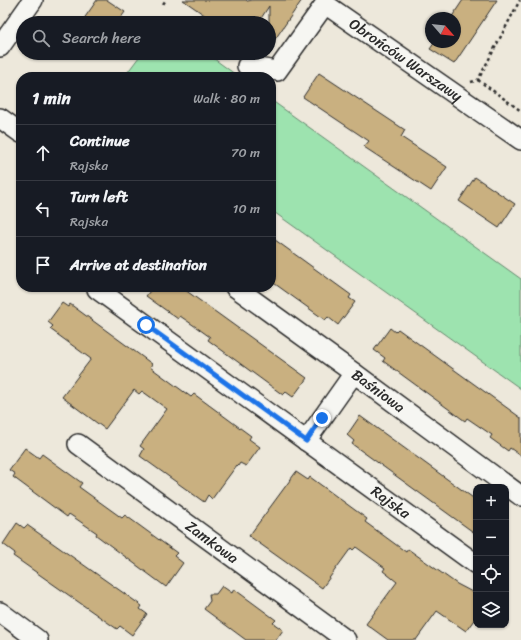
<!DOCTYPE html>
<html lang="en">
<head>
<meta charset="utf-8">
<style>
  :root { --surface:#171b24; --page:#20242c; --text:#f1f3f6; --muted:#9ea1a6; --line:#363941 }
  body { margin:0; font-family:Sriracha,sans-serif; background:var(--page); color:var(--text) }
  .controls { position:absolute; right:12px; bottom:12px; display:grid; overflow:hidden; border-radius:8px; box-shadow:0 1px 3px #0004 }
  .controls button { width:36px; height:36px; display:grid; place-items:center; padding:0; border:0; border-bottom:1px solid var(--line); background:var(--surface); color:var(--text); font:20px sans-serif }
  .compass { position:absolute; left:425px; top:12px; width:36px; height:36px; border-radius:50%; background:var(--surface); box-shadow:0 1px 3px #0004; rotate:118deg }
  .stop { position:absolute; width:12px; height:12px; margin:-9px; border:3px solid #1a73e8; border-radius:50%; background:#fff }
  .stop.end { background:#1a73e8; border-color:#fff; box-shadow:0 1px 4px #0008 }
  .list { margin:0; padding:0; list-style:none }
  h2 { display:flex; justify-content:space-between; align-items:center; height:52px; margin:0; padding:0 16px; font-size:17px }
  h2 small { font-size:13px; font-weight:400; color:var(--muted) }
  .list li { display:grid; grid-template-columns:26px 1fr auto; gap:12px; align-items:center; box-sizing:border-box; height:56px; padding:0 16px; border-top:1px solid var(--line) }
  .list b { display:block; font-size:15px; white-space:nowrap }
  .list p { margin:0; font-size:13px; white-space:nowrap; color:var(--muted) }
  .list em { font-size:13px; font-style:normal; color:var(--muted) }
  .icon { flex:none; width:22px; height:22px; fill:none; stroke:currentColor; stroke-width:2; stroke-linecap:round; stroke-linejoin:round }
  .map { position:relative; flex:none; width:521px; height:640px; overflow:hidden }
  .search { position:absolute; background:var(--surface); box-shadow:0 1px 3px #0004; left:16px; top:16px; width:260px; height:44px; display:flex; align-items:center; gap:10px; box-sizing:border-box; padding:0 14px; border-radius:22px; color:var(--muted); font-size:15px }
  .panel { position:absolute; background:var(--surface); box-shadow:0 1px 3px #0004; left:16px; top:72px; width:260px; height:220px; border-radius:16px }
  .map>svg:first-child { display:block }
  .green { fill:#9de3af; stroke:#64876d }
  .building { fill:#c9b080; stroke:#2b2b2b }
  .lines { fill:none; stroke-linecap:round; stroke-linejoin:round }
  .minor-casing { stroke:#2b2b2b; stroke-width:22 }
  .path { stroke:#2b2b2b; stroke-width:2.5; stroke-dasharray:3 3; stroke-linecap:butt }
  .minor { stroke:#f6f6f2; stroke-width:19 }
  .route { stroke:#1a73e8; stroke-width:5 }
  .labels { text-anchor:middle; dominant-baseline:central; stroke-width:3; stroke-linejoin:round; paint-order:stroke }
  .street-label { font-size:15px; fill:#2b2b2b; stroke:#f6f6f2 }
</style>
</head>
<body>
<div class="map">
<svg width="521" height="640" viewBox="0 0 521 640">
  <rect width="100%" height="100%" fill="#ede8db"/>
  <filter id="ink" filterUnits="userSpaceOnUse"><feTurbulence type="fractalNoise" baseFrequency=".025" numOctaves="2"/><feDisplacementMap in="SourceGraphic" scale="8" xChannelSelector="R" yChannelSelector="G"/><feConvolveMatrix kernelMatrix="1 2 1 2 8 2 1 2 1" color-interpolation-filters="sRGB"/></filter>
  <g filter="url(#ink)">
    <g class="green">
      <path d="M142,53H206L239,77H124Z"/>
      <path d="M271,100L521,279V389L271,210Z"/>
    </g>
    <g class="building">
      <path d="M97,0H107L125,12L117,23H81Z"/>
      <path d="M183,0H246L247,1L253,0H302L269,48V6L258,23H201L206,16Z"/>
      <path d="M463,0H497L454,64L430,49L435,42H455V18H451Z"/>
      <path d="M319,73L405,130L401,137L447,167L431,191L364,147L369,141L303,97Z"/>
      <path d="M475,177L515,204L499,228L459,201Z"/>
      <path d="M271,237L351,295L349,298L355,302L338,325L328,317L325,320L271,281Z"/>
      <path d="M153,287H181L307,378L293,397L286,392L283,395L208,340L210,337L196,327L180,316L178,319L146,296Z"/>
      <path d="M62,303L68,307L70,304L152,364L150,367L191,397L194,394L251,436L249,439L260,447L246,466L240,463L238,466L237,465L212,499L208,495L204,502L140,456L144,449L140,446L167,409L142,391L139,394L134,390L105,429L62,397L91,359L50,329L53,326L48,322Z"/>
      <path d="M390,328L395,332L398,329L521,418V456L510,448L508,451L490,438L492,435L467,418L465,421L383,361L385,358L374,350Z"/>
      <path d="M360,416L476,500V534L352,444L354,441L347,435Z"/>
      <path d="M25,448L39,458L42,454L82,483L79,487L122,518L125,515L177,553L174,556L183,563L166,587L96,535L97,533L69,514L67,517L13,477L15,474L9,470Z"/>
      <path d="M296,472L308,480L310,477L359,513L367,519L365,522L406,552L408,549L457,584L476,594V617L466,631L437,611L416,640H388L366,624L397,582L383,571L385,568L356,547L353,550L351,548L322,588L249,536Z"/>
      <path d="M17,523L24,528L27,525L142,606L140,609L147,614L132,635L120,626L117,629L13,556L15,553L3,544Z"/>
      <path d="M222,586L232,593L234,589L276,620L273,623L283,630L276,640H246L204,609L210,601L209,594H216Z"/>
    </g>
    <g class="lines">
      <defs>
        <g id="minor">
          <path d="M0,47L33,0"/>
          <path id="s1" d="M247,66L277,71L325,4L521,140"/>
          <path d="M0,118L21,133"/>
          <path id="s2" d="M235,287L354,373L521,496"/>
          <path id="s3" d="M97,289L476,564"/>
          <path d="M306,441L354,373"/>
          <path id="s4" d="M78,444L346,640"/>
          <path d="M0,612L38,640"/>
        </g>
      </defs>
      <use href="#minor" class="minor-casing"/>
      <g class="path">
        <path d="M163,4L166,0"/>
        <path d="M478,80L521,111"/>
        <path d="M471,82L478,80L520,0"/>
      </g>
      <use href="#minor" class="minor"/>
    </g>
  </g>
  <g class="lines" filter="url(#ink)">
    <path class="route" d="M146,325L306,441L322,418"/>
  </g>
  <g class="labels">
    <g class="street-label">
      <text stroke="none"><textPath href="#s1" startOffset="211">Obrońców Warszawy</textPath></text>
      <text stroke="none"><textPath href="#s2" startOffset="177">Baśniowa</textPath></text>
      <text stroke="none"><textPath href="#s3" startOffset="363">Rajska</textPath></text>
      <text stroke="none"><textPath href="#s4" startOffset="166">Zamkowa</textPath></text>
    </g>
  </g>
</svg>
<div class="controls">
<button>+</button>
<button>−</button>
<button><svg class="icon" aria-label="locate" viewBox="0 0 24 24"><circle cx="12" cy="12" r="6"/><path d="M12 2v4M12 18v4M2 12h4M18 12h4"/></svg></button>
<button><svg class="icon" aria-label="layers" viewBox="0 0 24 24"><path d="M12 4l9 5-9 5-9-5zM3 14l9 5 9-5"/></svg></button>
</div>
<svg class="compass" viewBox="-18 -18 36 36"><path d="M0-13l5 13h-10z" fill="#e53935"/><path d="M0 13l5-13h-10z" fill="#9ea1a6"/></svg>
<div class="stop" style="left:146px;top:325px"></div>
<div class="stop end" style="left:322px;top:418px"></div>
<div class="search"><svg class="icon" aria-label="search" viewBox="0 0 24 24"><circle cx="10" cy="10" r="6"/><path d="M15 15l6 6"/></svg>Search here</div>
<section class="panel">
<h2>1 min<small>Walk · 80 m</small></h2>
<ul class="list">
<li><svg class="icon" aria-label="ahead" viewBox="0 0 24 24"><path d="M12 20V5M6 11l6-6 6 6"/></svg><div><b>Continue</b><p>Rajska</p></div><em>70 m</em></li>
<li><svg class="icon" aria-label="left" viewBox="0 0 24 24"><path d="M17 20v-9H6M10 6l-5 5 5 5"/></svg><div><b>Turn left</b><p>Rajska</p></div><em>10 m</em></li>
<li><svg class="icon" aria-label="arrive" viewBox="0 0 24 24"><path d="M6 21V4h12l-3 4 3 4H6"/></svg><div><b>Arrive at destination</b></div></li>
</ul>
</section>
</div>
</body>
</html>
